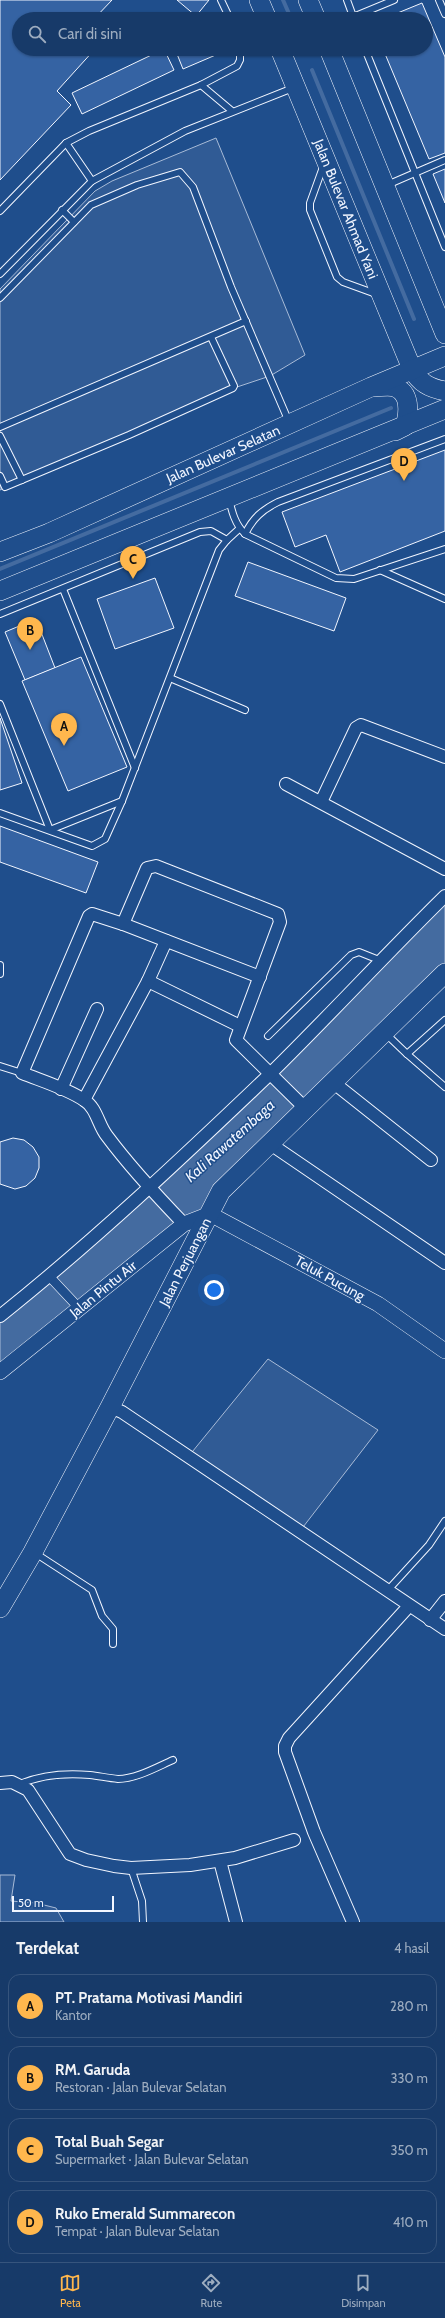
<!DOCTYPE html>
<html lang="id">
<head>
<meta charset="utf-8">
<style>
  :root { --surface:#173a69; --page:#244571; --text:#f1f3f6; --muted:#9eadc0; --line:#36547d; --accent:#ffb74d }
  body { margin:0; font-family:Cabin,sans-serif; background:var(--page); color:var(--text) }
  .scale { position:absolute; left:12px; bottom:10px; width:102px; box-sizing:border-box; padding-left:4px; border:2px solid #f2f6ff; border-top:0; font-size:11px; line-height:14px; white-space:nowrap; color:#f2f6ff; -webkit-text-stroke:3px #1f4e8c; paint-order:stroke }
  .you { position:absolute; left:214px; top:1290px; width:14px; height:14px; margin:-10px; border:3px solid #fff; border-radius:50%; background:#1a73e8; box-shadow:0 0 0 6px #1a73e833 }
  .badge { display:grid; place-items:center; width:26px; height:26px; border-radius:50%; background:var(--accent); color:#111; font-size:13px; font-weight:700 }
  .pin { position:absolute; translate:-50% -33px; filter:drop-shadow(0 1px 2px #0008) }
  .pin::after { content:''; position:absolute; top:21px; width:14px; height:12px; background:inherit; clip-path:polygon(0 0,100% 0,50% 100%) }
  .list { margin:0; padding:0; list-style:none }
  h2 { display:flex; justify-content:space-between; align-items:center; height:52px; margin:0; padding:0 16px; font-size:17px }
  h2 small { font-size:13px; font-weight:400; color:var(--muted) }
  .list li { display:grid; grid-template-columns:26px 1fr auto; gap:12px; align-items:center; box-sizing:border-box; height:64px; margin:0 8px 8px; padding:0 8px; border:1px solid var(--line); border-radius:12px }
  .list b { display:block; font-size:15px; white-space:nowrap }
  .list p { margin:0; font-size:13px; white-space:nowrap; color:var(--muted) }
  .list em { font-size:13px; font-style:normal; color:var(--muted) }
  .icon { flex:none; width:22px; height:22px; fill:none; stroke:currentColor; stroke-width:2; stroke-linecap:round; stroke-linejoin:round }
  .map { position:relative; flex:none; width:445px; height:1922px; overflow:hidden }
  .search { position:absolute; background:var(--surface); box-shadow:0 1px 3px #0004; left:12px; right:12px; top:12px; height:44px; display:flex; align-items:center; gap:10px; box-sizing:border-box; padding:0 14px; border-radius:22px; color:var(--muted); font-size:15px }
  .sheet { height:340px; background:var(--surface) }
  nav { display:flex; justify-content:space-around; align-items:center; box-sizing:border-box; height:56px; border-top:1px solid var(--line); background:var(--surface); font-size:11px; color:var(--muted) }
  nav a { display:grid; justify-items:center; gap:2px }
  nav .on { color:var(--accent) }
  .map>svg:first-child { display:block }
  .built { fill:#305b95; stroke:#a8bbd7 }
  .water { fill:#446ba0; stroke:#a8bbd7 }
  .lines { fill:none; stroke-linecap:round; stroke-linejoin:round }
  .stream { stroke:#446ba0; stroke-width:4 }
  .building { fill:#3563a3; stroke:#f2f6ff }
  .service-casing { stroke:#f2f6ff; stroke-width:8 }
  .pedestrian-casing { stroke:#f2f6ff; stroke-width:10 }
  .minor-casing { stroke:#f2f6ff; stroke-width:14 }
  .tertiary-casing { stroke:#f2f6ff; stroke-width:16 }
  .primary-casing { stroke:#f2f6ff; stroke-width:20 }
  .service { stroke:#1f4e8c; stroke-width:6 }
  .pedestrian { stroke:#1f4e8c; stroke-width:9 }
  .minor { stroke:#1f4e8c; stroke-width:12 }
  .tertiary { stroke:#1f4e8c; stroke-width:15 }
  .primary { stroke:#1f4e8c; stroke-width:19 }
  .labels { text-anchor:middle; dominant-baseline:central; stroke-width:3; stroke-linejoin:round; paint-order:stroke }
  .street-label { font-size:14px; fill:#f2f6ff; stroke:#1f4e8c }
  .water-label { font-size:15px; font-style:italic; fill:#f2f6ff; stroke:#1f4e8c }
</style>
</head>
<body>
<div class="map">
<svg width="445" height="1922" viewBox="0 0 445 1922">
  <rect width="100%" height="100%" fill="#1f4e8c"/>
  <g class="built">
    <path d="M216,138L305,355L270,376L231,389L0,490V289L95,191L112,181Z"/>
    <path d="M268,1359L378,1430L300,1531L188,1457Z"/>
    <path d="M0,1875H15L11,1901L36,1903L56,1908L64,1922H0Z"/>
  </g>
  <path class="water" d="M445,896V973L193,1220L0,1372V1316L124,1210Z"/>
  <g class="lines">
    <g class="stream">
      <path d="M283,0L290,16"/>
      <path d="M312,70L414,319"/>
      <path d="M0,569L391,408"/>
    </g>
  </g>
  <g class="building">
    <path d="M0,0H112L94,19H19V49H95L57,91L71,105L0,180Z"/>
    <path d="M177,0H209L196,16Z"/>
    <path d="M422,3L445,57V153L429,159L383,49H426V19H383Z"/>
    <path d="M164,49L174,70L82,114L72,93Z"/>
    <path d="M175,49H224L225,51L183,69Z"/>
    <path d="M445,169V203L433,174Z"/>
    <path d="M445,450V531L340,572L326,535L295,547L282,512Z"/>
    <path d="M248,562L346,598L334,631L235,596Z"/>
    <path d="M155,578L174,628L115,649L97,599Z"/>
    <path d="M36,619L55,668L25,680L5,632Z"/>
    <path d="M81,657L127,767L68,791L22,681Z"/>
    <path d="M0,718L22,783L0,790Z"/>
    <path d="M0,826L98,862L86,893L0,862Z"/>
    <path d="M13,1138L24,1140L33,1147L39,1157V1168L35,1178L26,1186L15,1189L0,1184V1142Z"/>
  </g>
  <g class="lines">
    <defs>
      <g id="service">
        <path d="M221,0L230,19"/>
        <path d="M347,0L354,19"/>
        <path d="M439,0L445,14"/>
        <path d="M353,17L394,0"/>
        <path d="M365,49L445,247"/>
        <path d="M201,85L232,111"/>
        <path d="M66,143L92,181"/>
        <path d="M323,167L310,203V210L337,277L343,282L376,294"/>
        <path d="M387,185L445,160"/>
        <path d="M62,210L74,222"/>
        <path d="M0,211L66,143L89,131L201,85L237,66L240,60V49"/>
        <path d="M0,274L92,181L185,131L293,88"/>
        <path d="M0,298L91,205L137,185L180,172L193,187L231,287L289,422"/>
        <path d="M0,427L246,321"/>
        <path d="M0,436L22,480"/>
        <path d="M0,476L5,487L129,435L233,388L234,386L211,337"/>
        <path d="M229,499C232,512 235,524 245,534L336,578L354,579L445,549"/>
        <path d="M245,534C253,518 262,510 278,502L445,439"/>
        <path d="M380,570L445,599"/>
        <path d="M63,589L135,768"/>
        <path d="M0,614L200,532L211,531L227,540"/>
        <path d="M170,678L245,710"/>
        <path d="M0,704L50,830"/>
        <path d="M0,813L92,846L105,839L122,801L219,550L227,540L239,529"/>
        <path d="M50,830L122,801"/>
        <path d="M0,965V974"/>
        <path d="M385,1033L407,1054L445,1020"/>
        <path d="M268,1036L351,955L359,952L379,960"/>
        <path d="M407,1054L445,1087"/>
        <path d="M0,1066L22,1073"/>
        <path d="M35,1553L92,1590L102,1616L113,1629V1644"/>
        <path d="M388,1590L429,1545L445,1521"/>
        <path d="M20,1784C41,1775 67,1773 90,1775C99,1776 108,1778 118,1779C136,1779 157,1767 173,1760"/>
        <path d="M131,1868L142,1901L143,1922"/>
      </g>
      <path id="pedestrian" d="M49,1276L79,1308"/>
      <g id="minor">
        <path d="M286,784L445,869"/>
        <path d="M321,802L356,728L361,725L445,757"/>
        <path d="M123,924L147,868L156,866L278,914L280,922L236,1040L305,1108"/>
        <path d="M148,981L240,1026"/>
        <path d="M334,1083L431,1160"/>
        <path d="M61,1089L97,1009"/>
        <path d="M84,1100L148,981L166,941"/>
        <path d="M269,1143L445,1263"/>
        <path d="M184,1224C157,1196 130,1167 107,1136C98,1125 97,1108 84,1100C66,1088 42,1081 22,1073L89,916L92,914L123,924L260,977"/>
        <path d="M0,1316C94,1241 183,1157 270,1074C329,1016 386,954 445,896"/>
        <path d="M110,1407L122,1412L445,1629"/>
        <path d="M430,1620L445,1601"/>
        <path d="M0,1783L12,1782L28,1790L70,1854L86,1860L114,1866L131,1868L190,1865L235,1858L294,1840"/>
        <path d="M220,1861L236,1922"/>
        <path d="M353,1922L314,1832L285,1752V1746L289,1738L409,1606"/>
      </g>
      <path id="tertiary" d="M0,1372L184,1224L210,1214L378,1304L445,1351"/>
      <g id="primary">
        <path d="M259,0L267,19"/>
        <path d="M308,0L316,19"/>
        <path d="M280,49L412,369C420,383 429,388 445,391"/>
        <path d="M329,49L445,334"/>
        <path d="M375,387C380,387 388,385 394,387C411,392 409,413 405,426L395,431"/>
        <path d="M0,552L49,533L371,387L445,356"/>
        <path d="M0,591L445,409"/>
        <path d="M0,1608L33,1552L110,1407L221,1191L445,973"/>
      </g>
    </defs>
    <use href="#service" class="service-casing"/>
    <use href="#pedestrian" class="pedestrian-casing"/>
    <use href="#minor" class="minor-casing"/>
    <use href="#tertiary" class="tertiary-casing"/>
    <use href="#primary" class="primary-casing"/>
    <use href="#service" class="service"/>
    <use href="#pedestrian" class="pedestrian"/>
    <use href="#minor" class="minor"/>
    <use href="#tertiary" class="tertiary"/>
    <use href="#primary" class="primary"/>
  </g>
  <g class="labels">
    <g class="street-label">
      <text transform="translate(346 209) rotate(68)">Jalan Bulevar Ahmad Yani</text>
      <text transform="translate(223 454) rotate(-24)">Jalan Bulevar Selatan</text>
      <text transform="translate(185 1262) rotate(-63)">Jalan Perjuangan</text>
      <text transform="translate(330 1278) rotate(29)">Teluk Pucung</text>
      <text transform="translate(103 1289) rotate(-39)">Jalan Pintu Air</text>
    </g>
    <g class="water-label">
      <text transform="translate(230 1141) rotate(-42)">Kali Rawatembaga</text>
    </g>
  </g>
</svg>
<div class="scale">50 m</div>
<div class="you"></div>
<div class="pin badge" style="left:64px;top:746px">A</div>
<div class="pin badge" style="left:30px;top:650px">B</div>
<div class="pin badge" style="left:133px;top:579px">C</div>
<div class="pin badge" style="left:404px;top:481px">D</div>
<div class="search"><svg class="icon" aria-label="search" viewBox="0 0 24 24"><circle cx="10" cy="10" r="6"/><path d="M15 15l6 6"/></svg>Cari di sini</div>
</div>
<section class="sheet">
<h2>Terdekat<small>4 hasil</small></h2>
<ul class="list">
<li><span class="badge">A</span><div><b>PT. Pratama Motivasi Mandiri</b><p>Kantor</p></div><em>280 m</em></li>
<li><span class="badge">B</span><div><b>RM. Garuda</b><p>Restoran · Jalan Bulevar Selatan</p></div><em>330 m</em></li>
<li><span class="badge">C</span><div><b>Total Buah Segar</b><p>Supermarket · Jalan Bulevar Selatan</p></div><em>350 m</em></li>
<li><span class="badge">D</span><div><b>Ruko Emerald Summarecon</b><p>Tempat · Jalan Bulevar Selatan</p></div><em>410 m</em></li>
</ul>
</section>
<nav>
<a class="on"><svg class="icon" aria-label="map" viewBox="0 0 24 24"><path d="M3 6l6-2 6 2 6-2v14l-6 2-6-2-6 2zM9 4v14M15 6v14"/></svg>Peta</a>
<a><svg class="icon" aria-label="directions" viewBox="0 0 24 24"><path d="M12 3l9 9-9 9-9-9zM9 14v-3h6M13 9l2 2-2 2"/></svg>Rute</a>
<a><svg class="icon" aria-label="saved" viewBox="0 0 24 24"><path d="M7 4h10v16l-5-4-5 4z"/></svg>Disimpan</a>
</nav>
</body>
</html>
